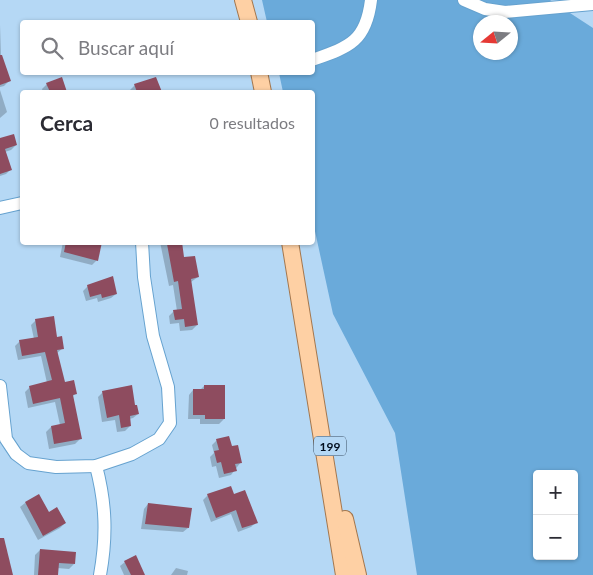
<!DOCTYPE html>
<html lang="es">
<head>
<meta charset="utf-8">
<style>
  :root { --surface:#fff; --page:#f7f7f7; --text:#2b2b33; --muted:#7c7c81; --line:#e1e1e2 }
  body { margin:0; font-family:Lato,sans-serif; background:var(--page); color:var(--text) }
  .controls { position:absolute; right:15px; bottom:15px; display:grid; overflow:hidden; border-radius:5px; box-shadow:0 1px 4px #0004 }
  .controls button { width:45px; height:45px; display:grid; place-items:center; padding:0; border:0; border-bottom:1px solid var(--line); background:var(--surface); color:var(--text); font:25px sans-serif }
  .compass { position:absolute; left:473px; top:15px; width:45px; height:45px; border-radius:50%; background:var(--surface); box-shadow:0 1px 4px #0004; rotate:252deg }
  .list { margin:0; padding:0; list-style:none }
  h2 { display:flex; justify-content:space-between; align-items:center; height:65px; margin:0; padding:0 20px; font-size:21px }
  h2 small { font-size:16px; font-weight:400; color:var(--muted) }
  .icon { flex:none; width:28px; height:28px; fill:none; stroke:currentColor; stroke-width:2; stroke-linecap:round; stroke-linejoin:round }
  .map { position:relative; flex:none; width:593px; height:575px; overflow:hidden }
  .search { position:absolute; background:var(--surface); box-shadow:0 1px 4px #0004; left:20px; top:20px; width:295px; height:55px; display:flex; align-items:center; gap:12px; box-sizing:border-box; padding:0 18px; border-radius:5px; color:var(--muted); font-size:19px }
  .panel { position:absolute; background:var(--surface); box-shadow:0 1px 4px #0004; left:20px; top:90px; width:295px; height:155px; border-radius:5px }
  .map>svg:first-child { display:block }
  .forest { fill:#6aaada; fill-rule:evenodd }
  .shadow { fill:#0003 }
  .building { fill:#8e4c5f }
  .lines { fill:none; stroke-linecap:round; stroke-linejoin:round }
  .minor-casing { stroke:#66a2cf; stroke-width:14 }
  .major-casing { stroke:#a4774e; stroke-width:18 }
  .minor { stroke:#fff; stroke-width:12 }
  .major { stroke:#fed0a4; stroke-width:16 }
  .labels { text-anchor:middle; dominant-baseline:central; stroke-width:4; stroke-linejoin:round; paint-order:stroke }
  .shield { fill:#b5d8f5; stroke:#364a5e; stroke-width:1 }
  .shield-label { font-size:12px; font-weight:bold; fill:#000d1d }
</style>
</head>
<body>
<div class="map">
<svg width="593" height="575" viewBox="0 0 593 575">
  <rect width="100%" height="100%" fill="#b5d8f5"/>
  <path class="forest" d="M262,0H550L593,28V575H417L395,433L333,314L313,222L312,92H283L279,73L312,72V22H267ZM480,22H510V52H480ZM537,474H574V556H537Z"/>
  <g class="shadow">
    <path d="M0,25L1,57L0,58Z"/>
    <path d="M0,67L9,81L4,86L0,87Z"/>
    <path d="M155,78L160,92H131L130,90L135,85Z"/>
    <path d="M61,79L66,92H43L42,89L47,84Z"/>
    <path d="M0,90L7,112L0,118Z"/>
    <path d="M0,139L16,145L11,150L5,152L11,169L6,174L0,176Z"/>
    <path d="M63,242H97V260L92,265L60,257Z"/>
    <path d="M160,242H181L183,259L198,277L191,282L197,325L192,330L180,331L179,323L170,324L169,316L174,311H177L173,285L169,286Z"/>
    <path d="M112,277L116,294L111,298L98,302L97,298L86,301L83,291L88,286Z"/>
    <path d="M36,320L56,338L63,348L57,353L64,383L76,393L72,397L80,439L75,444L49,449L46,432L51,427L60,425L55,402L28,408L25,392L30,387L47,383L41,356L18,360L15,346L20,341L34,339L31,325Z"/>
    <path d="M204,386L224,419L219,424H200V419H188L189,395L193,390H200Z"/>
    <path d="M103,392L134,407L138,414L133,418L129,419L130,426L125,431L117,432L115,420L102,422L98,397Z"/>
    <path d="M217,440L241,462L231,475L219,478L216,466L212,467L210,457L214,453L212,445Z"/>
    <path d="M208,495L233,496L256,522L251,527L238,532L231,514L211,522L203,500Z"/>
    <path d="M25,503L65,523L60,528L38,540L20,507Z"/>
    <path d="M148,504L188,528L183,532L141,529L144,509Z"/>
    <path d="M40,550L74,564L69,569L57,568V575H34L35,555Z"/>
    <path d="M125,562L144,575H124L120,566Z"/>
    <path d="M176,568L188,571L187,575H171Z"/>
  </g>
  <g class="building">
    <path d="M0,55H2L11,81L0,85Z"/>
    <path d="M62,77L67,92H50L46,83Z"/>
    <path d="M156,77L162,92H137L134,84Z"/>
    <path d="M14,134L17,145L5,149L12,170L0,174V138Z"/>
    <path d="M66,242H102L98,261L64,252Z"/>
    <path d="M177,242H182L184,257L195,256L199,277L191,279L198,325L185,327L184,319L175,320L173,310L182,309L178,281L174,282L167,244Z"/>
    <path d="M113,276L117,294L102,298L101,294L90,297L87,285Z"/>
    <path d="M54,316L57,337L62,336L64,349L57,350L65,382L74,380L77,394L73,395L82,439L54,444L51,426L65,423L60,398L33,404L29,386L52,380L45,352L22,356L19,340L38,337L35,319Z"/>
    <path d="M132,385L135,405H137L139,414L130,416L131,426L121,428L119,415L107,418L102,391Z"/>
    <path d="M204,385H225V419H205V415H193V389H204Z"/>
    <path d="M229,436L232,446L238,445L242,463L235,464L237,471L224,474L221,462L217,463L214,451L219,450L216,439Z"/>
    <path d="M231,486L234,494L245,490L258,523L242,528L236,510L216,518L207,494Z"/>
    <path d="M39,494L49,512L57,507L66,523L43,536L25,502Z"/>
    <path d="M148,503L192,508L189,528L145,524Z"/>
    <path d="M0,538H4L13,575H0Z"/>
    <path d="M40,549L76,552L75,564L59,563L58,575H38Z"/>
    <path d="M136,555L145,575H131L124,561Z"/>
  </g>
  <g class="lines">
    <defs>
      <g id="minor">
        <path d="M464,0L485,9L505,12L593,4"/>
        <path d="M312,60C349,47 366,42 371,0"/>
        <path d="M0,208L22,203"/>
        <path d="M0,386L6,439L16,454L28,463L56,467L96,466L132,454L159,439L170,423L168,387L153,336L144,277L142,242"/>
        <path d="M96,466C106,504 107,536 100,575"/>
      </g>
      <g id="major">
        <path d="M243,0L249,22"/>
        <path d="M259,72L263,92"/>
        <path d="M290,242L344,575"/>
        <path d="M345,519L358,575"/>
      </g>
    </defs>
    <use href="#minor" class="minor-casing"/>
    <use href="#major" class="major-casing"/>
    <use href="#minor" class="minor"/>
    <use href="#major" class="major"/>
  </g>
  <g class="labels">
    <rect class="shield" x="314" y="436.5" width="32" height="19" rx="4"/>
    <g class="shield-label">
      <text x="330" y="446">199</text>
    </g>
  </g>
</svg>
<div class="controls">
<button>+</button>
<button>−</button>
</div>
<svg class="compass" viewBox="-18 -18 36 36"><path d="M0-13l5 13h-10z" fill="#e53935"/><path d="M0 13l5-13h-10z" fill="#7c7c81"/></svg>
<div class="search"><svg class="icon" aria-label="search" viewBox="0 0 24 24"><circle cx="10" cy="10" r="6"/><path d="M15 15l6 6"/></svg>Buscar aquí</div>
<section class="panel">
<h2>Cerca<small>0 resultados</small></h2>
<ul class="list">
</ul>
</section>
</div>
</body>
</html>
